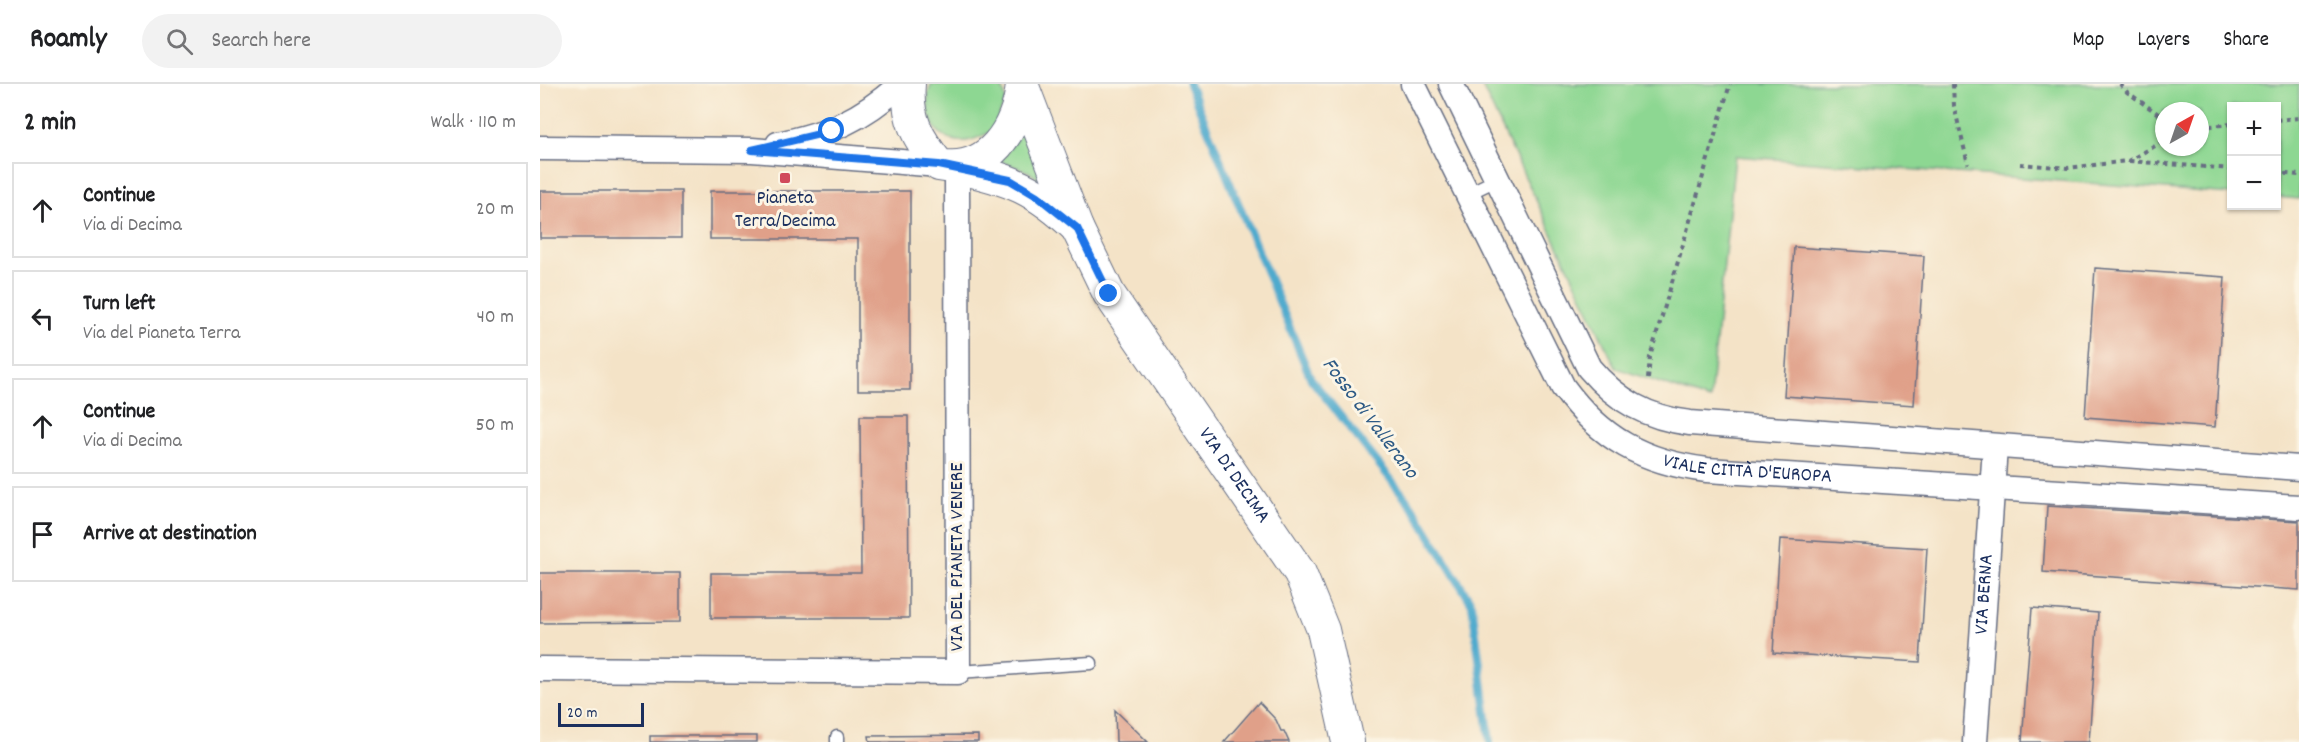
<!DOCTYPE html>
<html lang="en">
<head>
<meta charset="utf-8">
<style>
  :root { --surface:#fff; --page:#f2f2f2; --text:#202124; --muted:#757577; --line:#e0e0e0 }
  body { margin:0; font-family:Dekko,sans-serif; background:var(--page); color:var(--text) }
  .controls { position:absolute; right:18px; top:18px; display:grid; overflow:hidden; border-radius:0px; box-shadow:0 2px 4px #0004 }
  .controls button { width:54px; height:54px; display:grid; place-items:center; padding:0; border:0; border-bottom:2px solid var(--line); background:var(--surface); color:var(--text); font:30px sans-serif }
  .compass { position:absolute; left:1615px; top:18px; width:54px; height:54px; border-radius:50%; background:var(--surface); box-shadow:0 2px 4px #0004; rotate:40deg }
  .scale { position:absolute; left:18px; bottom:15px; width:86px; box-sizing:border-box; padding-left:6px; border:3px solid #1b2f5e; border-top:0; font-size:16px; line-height:21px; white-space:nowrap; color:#1b2f5e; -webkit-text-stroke:4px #fcf5e5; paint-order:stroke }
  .stop { position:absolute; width:18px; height:18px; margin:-14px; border:4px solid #1a73e8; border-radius:50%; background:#fff }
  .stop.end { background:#1a73e8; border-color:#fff; box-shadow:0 2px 6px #0008 }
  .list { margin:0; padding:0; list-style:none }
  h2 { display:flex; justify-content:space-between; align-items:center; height:78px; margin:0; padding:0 24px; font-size:26px }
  h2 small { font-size:20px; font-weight:400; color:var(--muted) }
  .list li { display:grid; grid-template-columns:39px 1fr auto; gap:18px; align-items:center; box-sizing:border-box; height:96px; margin:0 12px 12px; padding:0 12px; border:2px solid var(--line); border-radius:0px }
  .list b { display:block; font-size:22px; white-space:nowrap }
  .list p { margin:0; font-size:20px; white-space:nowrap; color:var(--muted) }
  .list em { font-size:20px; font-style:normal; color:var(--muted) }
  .icon { flex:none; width:33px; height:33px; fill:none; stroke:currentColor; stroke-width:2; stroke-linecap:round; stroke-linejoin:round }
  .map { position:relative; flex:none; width:1759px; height:658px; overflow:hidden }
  header { display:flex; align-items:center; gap:36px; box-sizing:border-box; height:84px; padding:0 30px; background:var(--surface); border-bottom:2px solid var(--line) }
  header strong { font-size:28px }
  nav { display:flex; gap:33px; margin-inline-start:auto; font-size:21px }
  .search { width:420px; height:54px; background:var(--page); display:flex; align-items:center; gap:15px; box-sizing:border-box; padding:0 21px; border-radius:33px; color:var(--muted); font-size:22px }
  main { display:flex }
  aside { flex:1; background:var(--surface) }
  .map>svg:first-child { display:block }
  .green { fill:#8dd792; stroke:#548378; stroke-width:1.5; fill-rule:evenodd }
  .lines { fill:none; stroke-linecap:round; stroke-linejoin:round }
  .stream { stroke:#4faacd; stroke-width:8 }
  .building { fill:#e0a089 }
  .service-casing { stroke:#676e83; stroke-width:15 }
  .minor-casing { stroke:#676e83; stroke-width:27 }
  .tertiary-casing { stroke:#676e83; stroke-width:34 }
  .path { stroke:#676e83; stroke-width:4; stroke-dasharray:4.5 4.5; stroke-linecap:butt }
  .service { stroke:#fff; stroke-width:12 }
  .minor { stroke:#fff; stroke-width:24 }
  .tertiary { stroke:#fff; stroke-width:32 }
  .route { stroke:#1a73e8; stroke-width:8 }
  .poi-dot { fill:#d1495b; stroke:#fcf5e5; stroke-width:2 }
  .labels { text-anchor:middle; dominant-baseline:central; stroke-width:6; stroke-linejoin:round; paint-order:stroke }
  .poi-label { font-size:20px; fill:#1b2f5e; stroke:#fcf5e5 }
  .street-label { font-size:20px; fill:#1b2f5e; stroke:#fcf5e5 }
  .water-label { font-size:21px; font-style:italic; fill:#2d5a85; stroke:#fcf5e5 }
</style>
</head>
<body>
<header>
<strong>Roamly</strong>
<div class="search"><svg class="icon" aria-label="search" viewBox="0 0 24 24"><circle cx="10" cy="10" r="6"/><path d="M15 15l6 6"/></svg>Search here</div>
<nav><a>Map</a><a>Layers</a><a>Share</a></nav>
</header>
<main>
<aside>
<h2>2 min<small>Walk · 110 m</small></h2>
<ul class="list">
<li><svg class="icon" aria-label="ahead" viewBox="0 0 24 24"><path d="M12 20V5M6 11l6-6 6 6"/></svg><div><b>Continue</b><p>Via di Decima</p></div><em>20 m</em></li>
<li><svg class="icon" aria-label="left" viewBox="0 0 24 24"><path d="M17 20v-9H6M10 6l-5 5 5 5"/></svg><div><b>Turn left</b><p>Via del Pianeta Terra</p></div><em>40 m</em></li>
<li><svg class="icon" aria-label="ahead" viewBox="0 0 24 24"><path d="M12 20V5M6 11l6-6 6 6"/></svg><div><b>Continue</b><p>Via di Decima</p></div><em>50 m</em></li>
<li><svg class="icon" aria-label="arrive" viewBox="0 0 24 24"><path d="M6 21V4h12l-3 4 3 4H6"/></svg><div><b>Arrive at destination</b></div></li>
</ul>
</aside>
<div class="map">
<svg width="1759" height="658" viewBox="0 0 1759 658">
  <rect width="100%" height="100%" fill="#fcf5e5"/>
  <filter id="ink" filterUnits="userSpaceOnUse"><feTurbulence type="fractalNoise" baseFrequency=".0167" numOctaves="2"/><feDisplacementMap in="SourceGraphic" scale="12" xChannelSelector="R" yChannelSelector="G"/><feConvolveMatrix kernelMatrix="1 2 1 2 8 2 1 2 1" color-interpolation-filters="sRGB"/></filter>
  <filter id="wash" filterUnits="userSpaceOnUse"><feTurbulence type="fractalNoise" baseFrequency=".008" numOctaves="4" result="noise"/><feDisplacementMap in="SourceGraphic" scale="24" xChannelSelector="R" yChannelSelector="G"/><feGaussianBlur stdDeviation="1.35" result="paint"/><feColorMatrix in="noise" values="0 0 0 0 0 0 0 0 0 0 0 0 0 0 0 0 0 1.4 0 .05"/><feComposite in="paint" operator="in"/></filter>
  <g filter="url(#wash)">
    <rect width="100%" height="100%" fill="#f4e3c7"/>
    <g class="green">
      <path d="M391,0H461L466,15L453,47C441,52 430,59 417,57C389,52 383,22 391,0Z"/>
      <path d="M941,0H1759V115L1737,113L1736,22H1692L1691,110L1195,72L1170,316L1076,284ZM1624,27H1660V63H1624Z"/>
      <path d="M490,37L508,102L489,88L460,77Z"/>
    </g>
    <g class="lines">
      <path class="stream" d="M649,0L771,295L872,422L932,520L950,658"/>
    </g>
    <g id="blocks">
      <g class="building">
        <rect x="0" y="107" width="141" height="47"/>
        <path d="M170,107H370V306H318V155H170Z"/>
        <path d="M1254,163L1384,172L1374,321L1244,312Z"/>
        <path d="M1555,184L1685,193L1675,343L1545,333Z"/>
        <path d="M320,332H368L369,534H171V489H321Z"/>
        <path d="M1507,422L1759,437V506L1503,488Z"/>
        <path d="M1240,455L1387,464L1380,578L1233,569Z"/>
        <path d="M0,489H140V538L0,539Z"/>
        <path d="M1492,524L1558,529L1549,658H1482Z"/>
        <path d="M719,618L736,636L741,647H744L749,658H684Z"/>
        <path d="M575,626L608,658H576Z"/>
        <path d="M438,651V658H330L329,652Z"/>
        <rect x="110" y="652" width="107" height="6"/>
      </g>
    </g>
  </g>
  <g filter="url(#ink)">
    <use href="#blocks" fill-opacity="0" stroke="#676e83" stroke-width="1.5"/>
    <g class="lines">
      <defs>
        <g id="service">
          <path d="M927,110L956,96"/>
          <path d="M418,588L551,579"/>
          <path d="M297,653V658"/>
        </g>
        <g id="minor">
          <path id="s1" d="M873,0L1023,303C1061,355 1103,378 1167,386L1759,423"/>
          <path d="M911,0L1049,284C1077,317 1108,334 1150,339L1759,384"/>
          <path d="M238,60C290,49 321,36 361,0"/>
          <path d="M0,64L212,66L399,81"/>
          <path d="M0,585L418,588L417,84"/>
          <path id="s2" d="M1435,658L1455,363"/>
        </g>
        <g id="tertiary">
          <path d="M369,0C366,34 378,55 399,81C448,91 478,44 482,1"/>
          <path id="s3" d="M482,0L537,144L569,210L760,489L783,546L808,658"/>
          <path d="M417,84C470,94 497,106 537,144"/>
        </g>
      </defs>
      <use href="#service" class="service-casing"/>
      <use href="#minor" class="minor-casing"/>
      <use href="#tertiary" class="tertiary-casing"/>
      <g class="path">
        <path d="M1413,0L1414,22L1428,80"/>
        <path d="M1580,0L1587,8L1624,34"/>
        <path d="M1736,36L1759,34"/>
        <path d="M1660,43L1692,40"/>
        <path d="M1589,77L1692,85"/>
        <path d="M1480,80L1528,84L1588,77L1624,57"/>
        <path d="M1736,89L1759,91"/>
        <path d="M1108,295L1110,273L1190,0"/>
      </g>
      <use href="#service" class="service"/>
      <use href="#minor" class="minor"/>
      <use href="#tertiary" class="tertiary"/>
    </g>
  </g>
  <g class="lines" filter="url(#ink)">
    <path class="route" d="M292,47L212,66L399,81L470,96L497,112L537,144L569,210"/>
  </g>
  <rect class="poi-dot" x="239" y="88" width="12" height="12" rx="3"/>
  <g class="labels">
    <g class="poi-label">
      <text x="245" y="115">Pianeta<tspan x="245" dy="23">Terra/Decima</tspan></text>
    </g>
    <g class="street-label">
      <text stroke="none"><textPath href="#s1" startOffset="550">VIALE CITTÀ D'EUROPA</textPath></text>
      <text stroke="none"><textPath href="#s3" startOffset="448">VIA DI DECIMA</textPath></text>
      <text transform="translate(418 473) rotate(-90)">VIA DEL PIANETA VENERE</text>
      <text stroke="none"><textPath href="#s2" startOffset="148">VIA BERNA</textPath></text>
    </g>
    <g class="water-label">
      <text transform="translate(829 335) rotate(53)">Fosso di Vallerano</text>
    </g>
  </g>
</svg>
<div class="controls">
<button>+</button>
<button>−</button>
</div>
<svg class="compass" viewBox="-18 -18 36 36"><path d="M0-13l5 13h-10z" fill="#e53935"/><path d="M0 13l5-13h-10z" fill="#757577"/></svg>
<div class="scale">20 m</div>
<div class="stop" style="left:292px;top:47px"></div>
<div class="stop end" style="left:569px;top:210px"></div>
</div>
</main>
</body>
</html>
